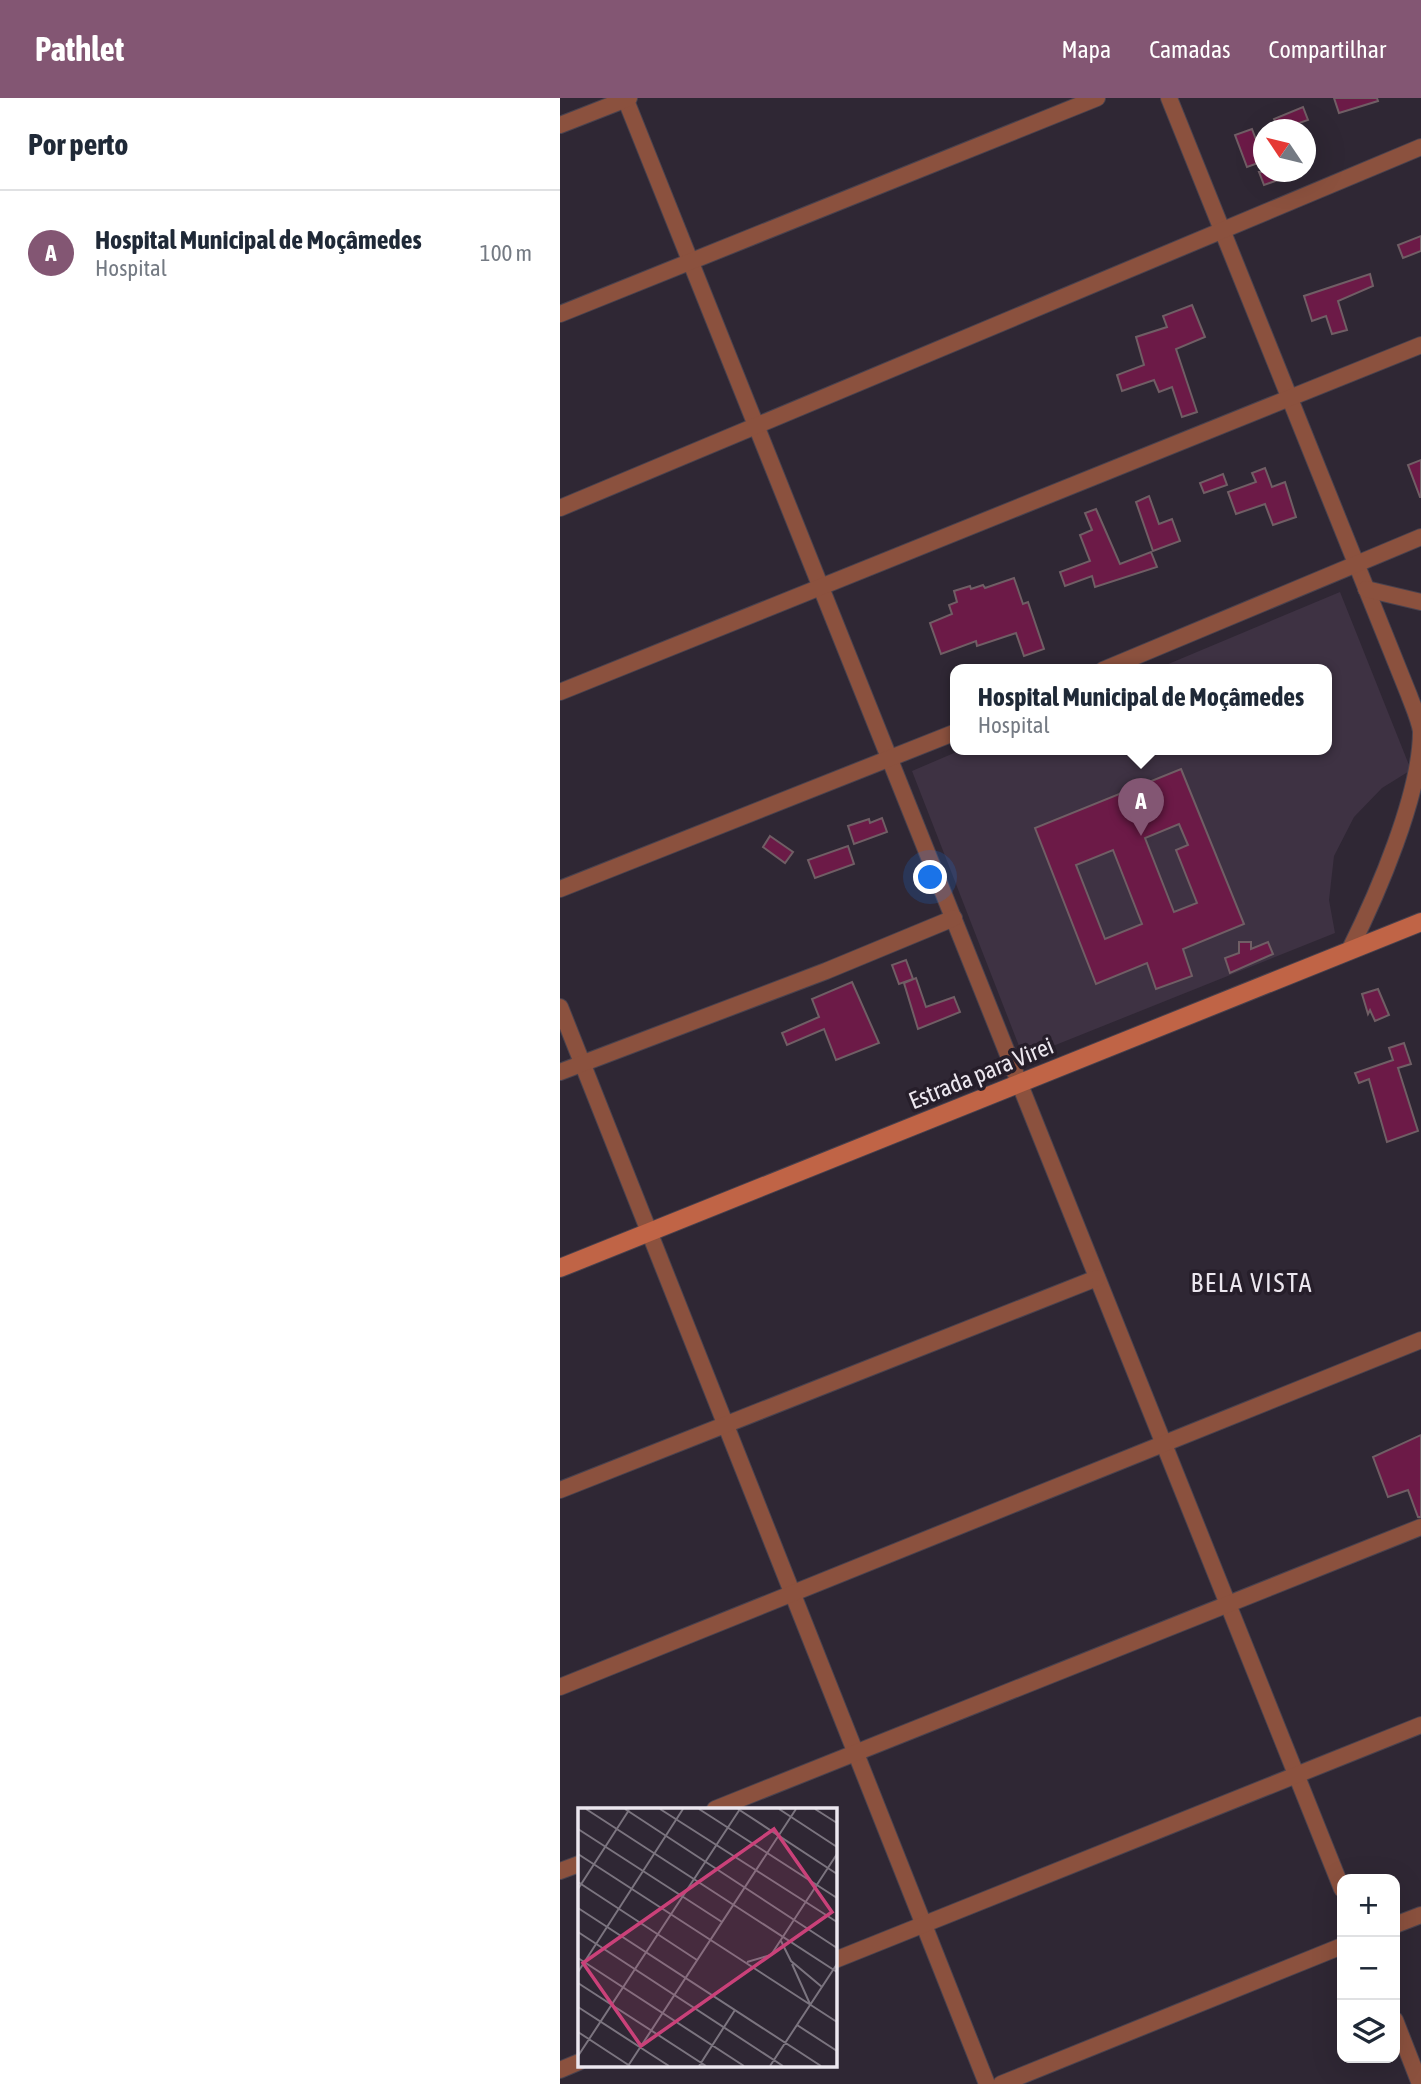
<!DOCTYPE html>
<html lang="pt">
<head>
<meta charset="utf-8">
<style>
  :root { --surface:#fff; --page:#f2f2f3; --text:#1f2937; --muted:#747a83; --line:#e0e1e3; --accent:#835673 }
  body { margin:0; font-family:"Asap Condensed",sans-serif; background:var(--page); color:var(--text) }
  .controls { position:absolute; right:21px; bottom:21px; display:grid; overflow:hidden; border-radius:14px; box-shadow:0 7px 28px #0002 }
  .controls button { width:63px; height:63px; display:grid; place-items:center; padding:0; border:0; border-bottom:2px solid var(--line); background:var(--surface); color:var(--text); font:35px sans-serif }
  .compass { position:absolute; left:693px; top:21px; width:63px; height:63px; border-radius:50%; background:var(--surface); box-shadow:0 7px 28px #0002; rotate:305deg }
  .you { position:absolute; left:371px; top:780px; width:24px; height:24px; margin:-18px; border:5px solid #fff; border-radius:50%; background:#1a73e8; box-shadow:0 0 0 10px #1a73e833 }
  .badge { display:grid; place-items:center; width:46px; height:46px; border-radius:50%; background:var(--accent); color:#fff; font-size:23px; font-weight:700 }
  .pin { position:absolute; translate:-50% -58px; filter:drop-shadow(0 2px 4px #0008) }
  .pin::after { content:''; position:absolute; top:37px; width:24px; height:21px; background:inherit; clip-path:polygon(0 0,100% 0,50% 100%) }
  .popup { position:absolute; left:390px; top:566px; width:382px; height:91px; box-sizing:border-box; display:grid; place-content:center; border-radius:14px; background:var(--surface); filter:drop-shadow(0 2px 5px #0005); font-size:23px; white-space:nowrap; color:var(--muted) }
  .popup b { font-size:26px; color:var(--text) }
  .popup::after { content:''; position:absolute; left:50%; top:100%; margin-left:-14px; border:14px solid transparent; border-top-color:var(--surface) }
  .list { margin:0; padding:0; list-style:none }
  h2 { display:flex; justify-content:space-between; align-items:center; height:91px; margin:0; padding:0 28px; font-size:30px }
  h2 small { font-size:23px; font-weight:400; color:var(--muted) }
  .list li { display:grid; grid-template-columns:46px 1fr auto; gap:21px; align-items:center; box-sizing:border-box; height:126px; padding:0 28px; border-top:2px solid var(--line) }
  .list b { display:block; font-size:26px; white-space:nowrap }
  .list p { margin:0; font-size:23px; white-space:nowrap; color:var(--muted) }
  .list em { font-size:23px; font-style:normal; color:var(--muted) }
  .icon { flex:none; width:38px; height:38px; fill:none; stroke:currentColor; stroke-width:2; stroke-linecap:round; stroke-linejoin:round }
  .map { position:relative; flex:none; width:861px; height:1986px; overflow:hidden }
  header { display:flex; align-items:center; gap:42px; box-sizing:border-box; height:98px; padding:0 35px; background:var(--accent); color:#fff }
  header strong { font-size:33px }
  nav { display:flex; gap:38px; margin-inline-start:auto; font-size:24px }
  main { display:flex }
  aside { flex:1; background:var(--surface) }
  .map>svg:first-child { display:block }
  .built { fill:#3e3243 }
  .building { fill:#6c1a47; stroke:#705e65; stroke-width:2; fill-rule:evenodd }
  .lines { fill:none; stroke-linecap:round; stroke-linejoin:round }
  .street-casing { stroke:#49424e; stroke-width:18 }
  .secondary-casing { stroke:#49424e; stroke-width:20 }
  .street { stroke:#8b513e; stroke-width:16 }
  .secondary { stroke:#c06446; stroke-width:18 }
  .labels { text-anchor:middle; dominant-baseline:central; stroke-width:7; stroke-linejoin:round; paint-order:stroke }
  .street-label { font-size:24px; fill:#ece7ef; stroke:#261e2a }
  .neighbourhood-label { font-size:26px; letter-spacing:2px; fill:#ece7ef; stroke:#261e2a }
  .inset-road { fill:none; stroke:#7b747f; stroke-width:2 }
  .view { fill:#ca4179; fill-opacity:0.15; stroke:#ca4179; stroke-width:3.5 }
  .inset-edge { fill:none; stroke:#ece7ef; stroke-width:3.5 }
</style>
</head>
<body>
<header>
<strong>Pathlet</strong>
<nav><a>Mapa</a><a>Camadas</a><a>Compartilhar</a></nav>
</header>
<main>
<aside>
<h2>Por perto<small></small></h2>
<ul class="list">
<li><span class="badge">A</span><div><b>Hospital Municipal de Moçâmedes</b><p>Hospital</p></div><em>100 m</em></li>
</ul>
</aside>
<div class="map">
<svg width="861" height="1986" viewBox="0 0 861 1986">
  <rect width="100%" height="100%" fill="#2f2734"/>
  <path class="built" d="M780,494L851,672L822,690L794,719L774,758L769,802L775,835L493,948H459L352,673L401,652H766V572H594Z"/>
  <g class="building">
    <path d="M774,0H817L818,3L779,15Z"/>
    <path d="M743,9L748,22L719,32L714,21Z"/>
    <path d="M692,31L704,63L687,69L675,37Z"/>
    <path d="M699,74H737V75L704,87Z"/>
    <path d="M861,138V153L843,160L838,147Z"/>
    <path d="M810,176L813,188L778,203L787,232L772,236L766,218L752,223L744,198Z"/>
    <path d="M632,207L645,239L616,251L637,314L622,319L612,289L599,294L594,282L562,293L557,277L584,267L576,239L607,229L603,218Z"/>
    <path d="M861,362V399H860L848,367Z"/>
    <path d="M705,370L712,389L725,384L736,419L713,427L705,406L676,416L668,394L696,384L692,375Z"/>
    <path d="M663,376L667,387L644,395L640,385Z"/>
    <path d="M589,398L599,426L612,421L620,443L593,453L576,404Z"/>
    <path d="M536,411L560,466L591,454L597,469L535,489L532,478L505,488L500,474L530,463L520,437L532,432L525,415Z"/>
    <path d="M454,480L463,506L468,504L484,551L464,558L456,535L417,548L416,543L381,556L370,525L392,516L389,507L397,504L394,493L410,488L411,491L423,487L425,490Z"/>
    <path d="M621,671L684,826L623,851L632,878L596,891L587,865L536,886L475,730ZM619,726L628,747L616,752L637,805L614,814L585,740ZM553,752L582,826L545,841L516,767Z"/>
    <path d="M322,720L327,734L294,746L288,728L309,721L310,725Z"/>
    <path d="M210,738L233,754L225,765L203,749Z"/>
    <path d="M288,748L294,766L255,780L248,762Z"/>
    <path d="M679,844H691V851L708,844L713,856L670,875L665,860L679,855Z"/>
    <path d="M346,862L353,881L339,886L332,867Z"/>
    <path d="M356,880L366,909L394,899L400,914L358,931L344,885Z"/>
    <path d="M292,884L319,945L276,962L264,931L227,947L222,935L259,919L252,901Z"/>
    <path d="M818,891L829,917L815,923L810,912L808,916L802,896Z"/>
    <path d="M844,945L851,966L838,970L858,1033L827,1044L809,981L799,985L795,975L833,962L829,950Z"/>
    <path d="M861,1337V1419H858L848,1392L828,1399L813,1359Z"/>
  </g>
  <g class="lines">
    <defs>
      <g id="street">
        <path d="M65,0L782,1791"/>
        <path d="M609,0L849,597C853,608 859,621 861,633C861,696 817,797 789,853"/>
        <path d="M0,27L69,0"/>
        <path d="M0,216L537,0"/>
        <path d="M0,410L861,49"/>
        <path d="M806,491L861,504"/>
        <path d="M543,572L861,439"/>
        <path d="M0,594L861,247"/>
        <path d="M0,791L396,634"/>
        <path d="M0,909L427,1986"/>
        <path d="M0,974L266,873L394,820"/>
        <path d="M0,1392L537,1180"/>
        <path d="M0,1589L861,1242"/>
        <path d="M155,1711L861,1429"/>
        <path d="M0,1773L19,1766"/>
        <path d="M835,1827L861,1817"/>
        <path d="M275,1862L861,1627"/>
        <path d="M835,1922L860,1986"/>
        <path d="M0,1972L19,1964"/>
        <path d="M441,1986L782,1848"/>
      </g>
      <path id="secondary" d="M0,1170L861,824"/>
    </defs>
    <use href="#street" class="street-casing"/>
    <use href="#secondary" class="secondary-casing"/>
    <use href="#street" class="street"/>
    <use href="#secondary" class="secondary"/>
  </g>
  <g class="labels">
    <g class="street-label">
      <text transform="translate(421 975) rotate(-22)">Estrada para Virei</text>
    </g>
    <g class="neighbourhood-label">
      <text x="692" y="1185">BELA VISTA</text>
    </g>
  </g>
  <g transform="translate(18 1710)">
    <rect width="259" height="259" fill="#2f2734"/>
    <path class="inset-road" d="M8,1L259,164M47,1L259,140M82,1L259,114M121,1L259,90M160,1L259,66M201,1L259,39M237,1L259,15M0,21L144,114M0,46L259,214M0,74L119,152M0,81L51,2M0,100L243,258M0,124L205,258M203,133L213,153L244,179M0,150L166,258M169,154L193,147L259,46M214,156L232,196M0,164L105,1M0,175L128,258M0,199L91,258M219,217L259,243M0,224L52,258M0,248L162,1M50,258L218,1M121,258L157,202M192,258L259,156"/>
    <path class="view" d="M196,21L254,104L63,238L5,155Z"/>
    <rect width="259" height="259" class="inset-edge"/>
  </g>
</svg>
<div class="controls">
<button>+</button>
<button>−</button>
<button><svg class="icon" aria-label="layers" viewBox="0 0 24 24"><path d="M12 4l9 5-9 5-9-5zM3 14l9 5 9-5"/></svg></button>
</div>
<svg class="compass" viewBox="-18 -18 36 36"><path d="M0-13l5 13h-10z" fill="#e53935"/><path d="M0 13l5-13h-10z" fill="#747a83"/></svg>
<div class="you"></div>
<div class="pin badge" style="left:581px;top:738px">A</div>
<div class="popup"><b>Hospital Municipal de Moçâmedes</b>Hospital</div>
</div>
</main>
</body>
</html>
